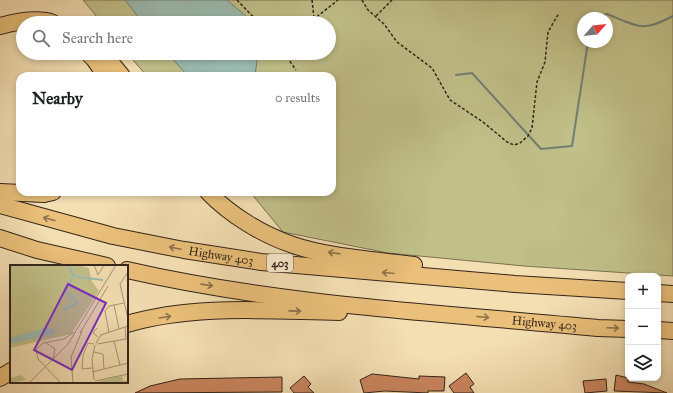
<!DOCTYPE html>
<html lang="en">
<head>
<meta charset="utf-8">
<style>
  :root { --surface:#fff; --page:#f2f2f2; --text:#202124; --muted:#757577; --line:#e0e0e0 }
  body { margin:0; font-family:"IM FELL Great Primer",serif; background:var(--page); color:var(--text) }
  .controls { position:absolute; right:12px; bottom:12px; display:grid; overflow:hidden; border-radius:8px; box-shadow:0 2px 6px #0003 }
  .controls button { width:36px; height:36px; display:grid; place-items:center; padding:0; border:0; border-bottom:1px solid var(--line); background:var(--surface); color:var(--text); font:20px sans-serif }
  .compass { position:absolute; left:577px; top:12px; width:36px; height:36px; border-radius:50%; background:var(--surface); box-shadow:0 2px 6px #0003; rotate:63deg }
  .list { margin:0; padding:0; list-style:none }
  h2 { display:flex; justify-content:space-between; align-items:center; height:52px; margin:0; padding:0 16px; font-size:17px }
  h2 small { font-size:13px; font-weight:400; color:var(--muted) }
  .icon { flex:none; width:22px; height:22px; fill:none; stroke:currentColor; stroke-width:2; stroke-linecap:round; stroke-linejoin:round }
  .map { position:relative; flex:none; width:673px; height:393px; overflow:hidden }
  .search { position:absolute; background:var(--surface); box-shadow:0 2px 6px #0003; left:16px; top:16px; width:320px; height:44px; display:flex; align-items:center; gap:10px; box-sizing:border-box; padding:0 14px; border-radius:22px; color:var(--muted); font-size:15px }
  .panel { position:absolute; background:var(--surface); box-shadow:0 2px 6px #0003; left:16px; top:72px; width:320px; height:124px; border-radius:12px }
  .map>svg:first-child { display:block }
  .green { fill:#c1c089; stroke:#7a7251; fill-rule:evenodd }
  .water { fill:#9cbcb1; stroke:#727f74 }
  .lines { fill:none; stroke-linecap:round; stroke-linejoin:round }
  .stream { stroke:#727f74; stroke-width:2 }
  .building { fill:#ca855f; stroke:#332419 }
  .highway-casing { stroke:#332419; stroke-width:18 }
  .path { stroke:#332419; stroke-width:1.5; stroke-dasharray:3 2; stroke-linecap:butt }
  .highway { stroke:#eac07a; stroke-width:16 }
  .oneway { stroke:#8e724a }
  .labels { text-anchor:middle; dominant-baseline:central; stroke-width:3; stroke-linejoin:round; paint-order:stroke }
  .shield { fill:#f8eace; stroke:#6e5f4f; stroke-width:1 }
  .shield-label { font-size:11px; font-weight:bold; fill:#332419 }
  .street-label { font-size:12px; fill:#332419; stroke:#f8eace }
  .inset-river { fill:none; stroke:#9cbcb1; stroke-width:2 }
  .inset-road { fill:none; stroke:#a79475; stroke-width:1 }
  .view { fill:#7b2cbf; fill-opacity:0.15; stroke:#7b2cbf; stroke-width:2 }
  .inset-edge { fill:none; stroke:#332419; stroke-width:2 }
</style>
</head>
<body>
<div class="map">
<svg width="673" height="393" viewBox="0 0 673 393">
  <rect width="100%" height="100%" fill="#f4dfb3"/>
  <filter id="stains"><feTurbulence type="fractalNoise" baseFrequency=".005" numOctaves="4"/><feColorMatrix values="0 0 0 0 .2 0 0 0 0 .09 0 0 0 0 .02 0 0 0 .5 -.17"/></filter>
  <radialGradient id="worn" r=".72"><stop offset=".6" stop-color="#630" stop-opacity="0"/><stop offset="1" stop-color="#630" stop-opacity=".3"/></radialGradient>
  <path class="green" d="M83,0H673V276L524,266L388,253L283,232L250,192H332V76H147L127,53H329V23H102ZM583,18H607V42H583Z"/>
  <g class="water">
    <path d="M125,0H227L247,17L249,23H143Z"/>
    <path d="M167,53H258L255,76H188Z"/>
  </g>
  <g class="lines">
    <g class="stream">
      <path d="M593,18L607,14C637,26 642,33 673,16"/>
      <path d="M456,75L472,73L541,149L572,146L588,42"/>
    </g>
  </g>
  <g class="building">
    <path d="M466,373L474,384L470,387L474,393H454L449,386Z"/>
    <path d="M372,374L419,379V376L445,377L444,391H428V393L385,391L364,393L360,380Z"/>
    <path d="M616,375L628,378V382L644,384L667,393L614,391Z"/>
    <path d="M304,376L311,384L308,387L314,393H294L290,388Z"/>
    <path d="M282,377V392L135,393L150,386L180,379Z"/>
    <path d="M606,379L607,391L585,393L583,381Z"/>
  </g>
  <g class="lines">
    <defs>
      <g id="highway">
        <path d="M0,26C15,22 38,17 53,23"/>
        <path d="M88,53L94,59L106,76"/>
        <path d="M103,53L122,76"/>
        <path d="M0,192L44,194L53,192"/>
        <path d="M208,192C230,215 263,235 293,245C328,257 377,260 414,265"/>
        <path id="s1" d="M0,205L113,236L184,250L261,262L515,284L628,291"/>
        <path d="M0,238L37,250L107,266"/>
        <path id="s2" d="M127,270C280,305 442,313 598,328L628,329"/>
        <path d="M658,293L673,294"/>
        <path d="M127,324C195,304 269,311 339,312"/>
        <path d="M658,330L673,331"/>
        <path d="M0,378L11,371"/>
      </g>
    </defs>
    <use href="#highway" class="highway-casing"/>
    <g class="path">
      <path d="M237,0L259,23"/>
      <path d="M312,0L314,18"/>
      <path d="M362,0L368,10L384,24L397,42L432,68L450,100L483,122L507,142L514,145L520,143L528,136L532,128L537,82L545,62L548,32L559,13"/>
      <path d="M376,16L392,0"/>
      <path d="M309,23L338,0"/>
      <path d="M284,53L296,70"/>
      <path d="M288,58L291,53"/>
    </g>
    <use href="#highway" class="highway"/>
  </g>
  <defs><path id="oneway-shaft" d="M-6 0H5M1.5-3L5.5 0L1.5 3" fill="none" stroke-width="1.6" stroke-linecap="round" stroke-linejoin="round"/></defs>
  <g class="oneway">
    <use href="#oneway-shaft" transform="translate(49 219) rotate(-165)"/>
    <use href="#oneway-shaft" transform="translate(175 248) rotate(-168)"/>
    <use href="#oneway-shaft" transform="translate(334 253) rotate(-172)"/>
    <use href="#oneway-shaft" transform="translate(388 273) rotate(-175)"/>
    <use href="#oneway-shaft" transform="translate(207 285) rotate(8)"/>
    <use href="#oneway-shaft" transform="translate(295 311) rotate(1)"/>
    <use href="#oneway-shaft" transform="translate(165 317) rotate(-9)"/>
    <use href="#oneway-shaft" transform="translate(483 317) rotate(5)"/>
    <use href="#oneway-shaft" transform="translate(613 328) rotate(2)"/>
  </g>
  <g class="labels">
    <rect class="shield" x="267" y="254" width="26" height="18" rx="3"/>
    <g class="shield-label">
      <text x="280" y="263">403</text>
    </g>
    <g class="street-label">
      <text stroke="none"><textPath href="#s1" startOffset="227">Highway 403</textPath></text>
      <text stroke="none"><textPath href="#s2" startOffset="421">Highway 403</textPath></text>
    </g>
  </g>
  <g transform="translate(10 265)">
    <rect width="118" height="118" fill="#f4dfb3"/>
    <path d="M0,0H69L79,3L81,15L89,26L61,69L0,83ZM11,110L16,115L0,118V113ZM112,111L113,116H118V118H90L89,116Z" fill="#c1c089"/>
    <path d="M38,62L45,64V69L0,79V73Z" fill="#9cbcb1"/>
    <path class="inset-river" d="M59,1L62,8L68,12L93,15M54,44L66,39L67,36L55,27L64,9"/>
    <path class="inset-road" d="M84,0L88,10L94,0M118,7L110,19L118,54M104,40L109,64M87,63L83,68L88,72M70,68L98,21M99,68L95,46L99,41L114,38M104,76L110,100M36,78L45,84L43,94M86,78L91,70L118,61M87,79L116,74L115,62M84,87L93,89L94,104M82,103L72,104L73,90L78,78L84,79M82,107L118,98M84,115L82,94L85,80M85,116L118,109M19,118L58,79L106,0M51,118L28,94L26,85L33,78L54,74L64,67M63,118L61,92L72,66"/>
    <path class="view" d="M58,19L96,38L62,105L24,85Z"/>
    <rect width="118" height="118" class="inset-edge"/>
  </g>
  <rect width="100%" height="100%" filter="url(#stains)"/>
  <rect width="100%" height="100%" fill="url(#worn)"/>
</svg>
<div class="controls">
<button>+</button>
<button>−</button>
<button><svg class="icon" aria-label="layers" viewBox="0 0 24 24"><path d="M12 4l9 5-9 5-9-5zM3 14l9 5 9-5"/></svg></button>
</div>
<svg class="compass" viewBox="-18 -18 36 36"><path d="M0-13l5 13h-10z" fill="#e53935"/><path d="M0 13l5-13h-10z" fill="#757577"/></svg>
<div class="search"><svg class="icon" aria-label="search" viewBox="0 0 24 24"><circle cx="10" cy="10" r="6"/><path d="M15 15l6 6"/></svg>Search here</div>
<section class="panel">
<h2>Nearby<small>0 results</small></h2>
<ul class="list">
</ul>
</section>
</div>
</body>
</html>
